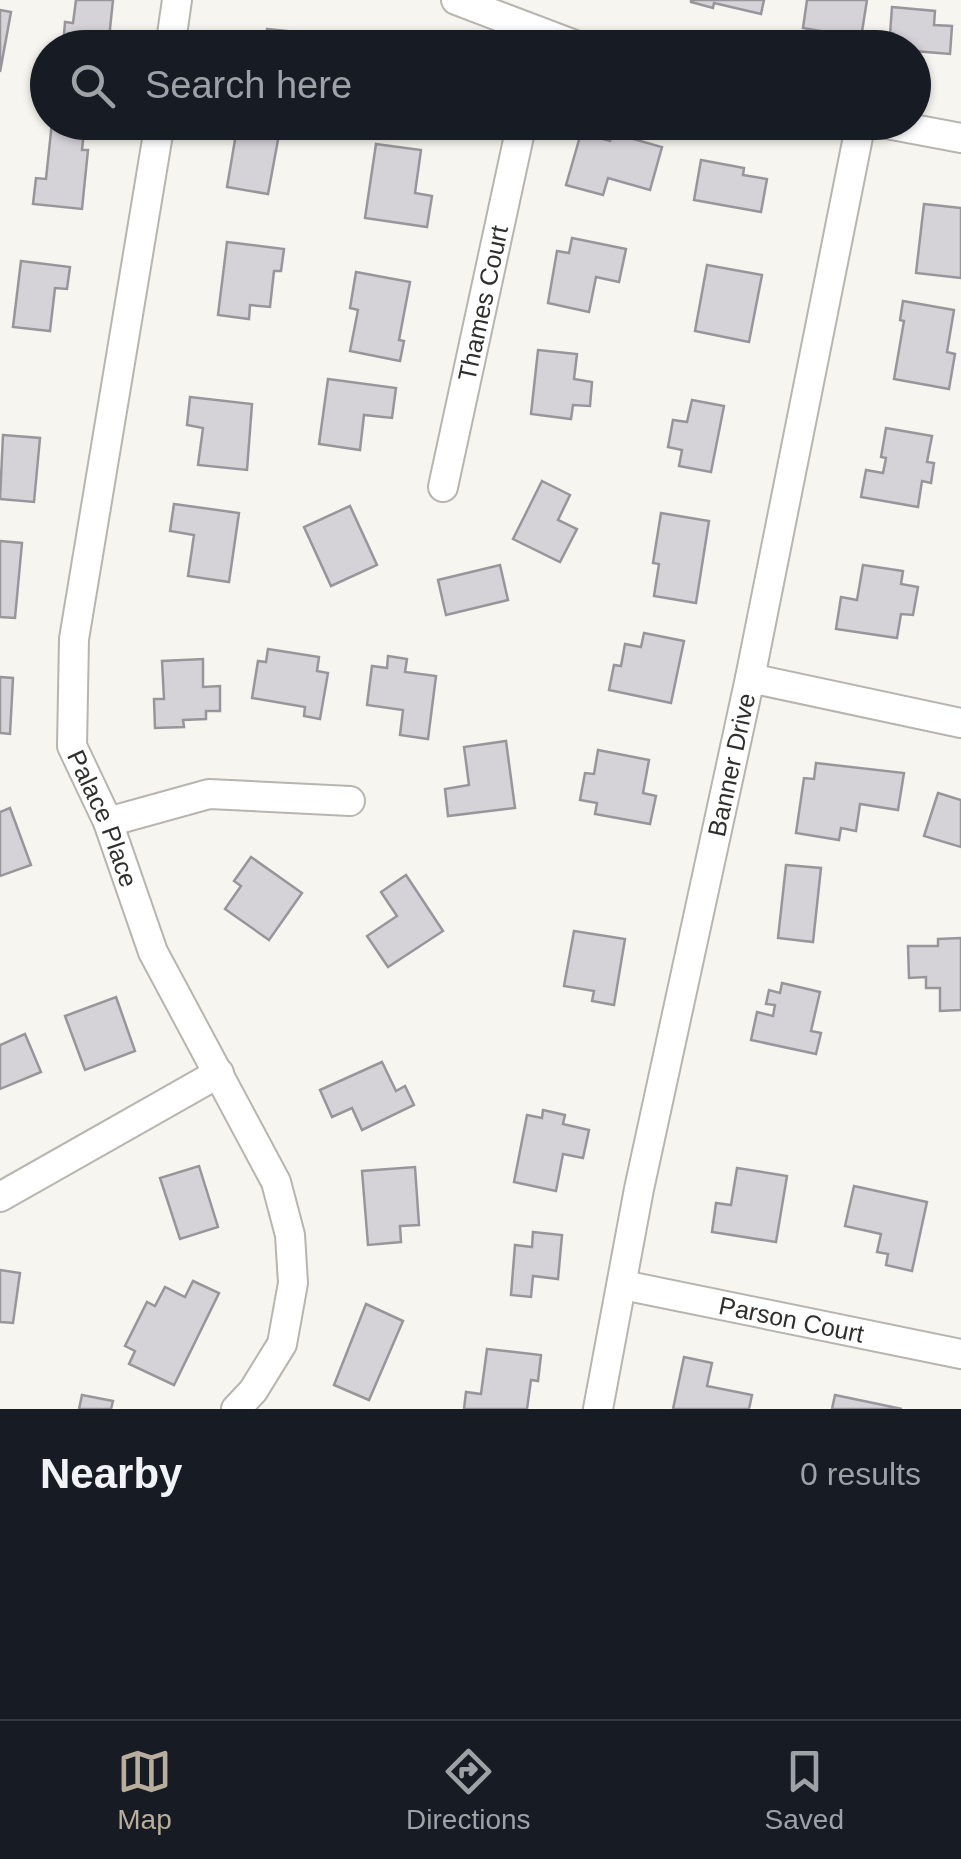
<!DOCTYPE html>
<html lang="en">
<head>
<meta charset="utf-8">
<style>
  :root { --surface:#171b24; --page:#20242c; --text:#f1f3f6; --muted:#9ea1a6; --line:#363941; --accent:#b9ad9b }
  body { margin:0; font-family:Arial,sans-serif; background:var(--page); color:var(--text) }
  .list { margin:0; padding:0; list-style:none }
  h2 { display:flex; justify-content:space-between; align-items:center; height:130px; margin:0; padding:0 40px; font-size:42px }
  h2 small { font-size:32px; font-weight:400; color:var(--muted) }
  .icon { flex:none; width:55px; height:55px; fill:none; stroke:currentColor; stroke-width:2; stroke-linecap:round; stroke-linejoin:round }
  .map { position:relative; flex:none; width:961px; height:1409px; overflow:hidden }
  .search { position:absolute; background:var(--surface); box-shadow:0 2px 8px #0004; left:30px; right:30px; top:30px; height:110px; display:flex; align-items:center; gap:25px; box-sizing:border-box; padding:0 35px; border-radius:55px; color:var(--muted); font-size:38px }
  .sheet { height:310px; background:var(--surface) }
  nav { display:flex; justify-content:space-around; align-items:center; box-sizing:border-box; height:140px; border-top:2px solid var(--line); background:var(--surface); font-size:28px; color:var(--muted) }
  nav a { display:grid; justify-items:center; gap:5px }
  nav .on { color:var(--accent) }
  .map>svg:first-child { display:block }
  .building { fill:#d6d3d8; stroke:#99969b; stroke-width:2.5 }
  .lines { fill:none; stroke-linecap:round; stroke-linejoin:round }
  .street-casing { stroke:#b7b5b0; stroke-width:32 }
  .street { stroke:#fff; stroke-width:28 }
  .labels { text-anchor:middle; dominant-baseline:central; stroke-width:9; stroke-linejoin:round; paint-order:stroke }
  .street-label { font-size:25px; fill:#2f2f2d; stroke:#fff }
</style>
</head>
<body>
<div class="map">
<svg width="961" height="1409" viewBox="0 0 961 1409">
  <rect width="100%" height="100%" fill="#f6f5ef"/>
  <g class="building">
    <path d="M76,0H113L108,48H63L65,22L73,23Z"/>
    <path d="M691,0H764L761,14L714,3L713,8L691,2Z"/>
    <path d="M807,0H867L861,38L803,28Z"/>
    <path d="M892,7L935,11L934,25L952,26L950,54L914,51V48H889Z"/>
    <path d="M0,10L11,12L0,72Z"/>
    <path d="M267,29L328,35L327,48H265Z"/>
    <path d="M52,122H85L82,150H88L82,209L33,204L36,178L46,179Z"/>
    <path d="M238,122L280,129L268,194L227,187Z"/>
    <path d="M581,133L610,141L612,133L662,147L650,190L608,178L603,195L566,185Z"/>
    <path d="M376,144L421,150L415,193L432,196L427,227L365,218Z"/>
    <path d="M701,160L744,168L743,175L767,179L761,212L694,200Z"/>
    <path d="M924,204L961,208V278L916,273Z"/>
    <path d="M572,238L626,249L619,282L596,277L589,312L548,303L557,251L569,253Z"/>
    <path d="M227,242L284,249L281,271H274L270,307L250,305L249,319L218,315Z"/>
    <path d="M21,261L70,267L67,289L55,288L50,331L13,327Z"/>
    <path d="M707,265L762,275L749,342L695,331Z"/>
    <path d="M356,272L410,282L399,340L404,341L400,361L350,351L358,310L350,308Z"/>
    <path d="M903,301L954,310L947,352L955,354L949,389L894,379L904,321L900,320Z"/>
    <path d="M538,350L577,354L574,379L592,382L590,406L573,405L571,419L531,414Z"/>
    <path d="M328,379L396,388L392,418L364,415L360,450L319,444Z"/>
    <path d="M190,397L252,404L247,470L198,465L203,428L187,425Z"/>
    <path d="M692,400L724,406L711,472L679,466L682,450L668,447L673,420L687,422Z"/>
    <path d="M886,428L932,436L927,462L934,463L931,483L922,481L918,507L861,497L866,470L883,473L886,458L881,457Z"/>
    <path d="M3,435L40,438L34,502L0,499Z"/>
    <path d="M542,481L570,495L558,520L577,529L560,562L513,539Z"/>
    <path d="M174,504L239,513L229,582L188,576L194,535L170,531Z"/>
    <path d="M350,506L377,565L331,586L304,527Z"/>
    <path d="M661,513L709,521L696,603L654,596L659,564L653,563Z"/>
    <path d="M0,541L22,543L15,618L0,617Z"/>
    <path d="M500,565L508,600L446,615L438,580Z"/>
    <path d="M863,565L903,571L901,584L918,587L913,615L901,614L897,638L836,629L841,597L857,600Z"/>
    <path d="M644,633L684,641L671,703L609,690L614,665L621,666L625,644L641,647Z"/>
    <path d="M268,649L319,657L317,671L328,673L320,719L304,716L305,707L252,698L258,661L266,662Z"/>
    <path d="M388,656L407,659L405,672L436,676L428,739L400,735L403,710L367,705L372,666L387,668Z"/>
    <path d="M203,659V687L220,686V711H206V719L183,720L184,727L155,728L154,699H164L162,661Z"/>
    <path d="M0,677L13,678L10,734L0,733Z"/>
    <path d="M506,741L515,808L448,816L445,789L469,785L464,747Z"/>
    <path d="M598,750L649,760L643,793L656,796L650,824L595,814L597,803L580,800L585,773L594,774Z"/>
    <path d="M816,763L904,773L898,810L860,804L856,831L841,828L839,840L796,833L804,778L814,779Z"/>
    <path d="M938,793L961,800V847L924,836Z"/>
    <path d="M10,808L31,865L0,876V812Z"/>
    <path d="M251,857L302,893L269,940L225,909L241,886L234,881Z"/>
    <path d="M786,865L821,868L813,942L778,938Z"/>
    <path d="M406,875L443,931L388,967L367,936L397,916L381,892Z"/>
    <path d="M574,931L625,939L614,1005L592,1001L594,991L564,986Z"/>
    <path d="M961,938V1010L940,1011V988H926V977L909,978L908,946H938V939Z"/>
    <path d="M782,983L820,992L811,1031L821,1033L816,1054L751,1040L757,1012L773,1016L775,1005L766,1004L769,990L780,993Z"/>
    <path d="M116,997L135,1051L85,1070L65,1016Z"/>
    <path d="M25,1034L41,1072L0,1089V1045Z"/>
    <path d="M382,1062L396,1091L405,1086L414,1105L362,1130L352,1108L332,1117L320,1090Z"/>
    <path d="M543,1110L565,1115L563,1124L589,1130L583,1158L563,1154L556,1191L514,1182L527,1115L542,1118Z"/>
    <path d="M199,1166L218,1227L180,1239L160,1178Z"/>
    <path d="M415,1167L419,1225L400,1226L401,1242L368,1245L362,1171Z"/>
    <path d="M737,1168L787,1176L776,1242L712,1232L716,1203L731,1205Z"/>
    <path d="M854,1186L927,1202L912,1271L886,1265L888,1254L877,1252L881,1234L845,1226Z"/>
    <path d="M533,1232L562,1235L558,1279L533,1276L531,1297L511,1295L515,1245L532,1247Z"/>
    <path d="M0,1270L20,1273L13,1323L0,1322Z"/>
    <path d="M193,1281L219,1293L174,1385L129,1364L135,1351L125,1346L147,1302L155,1306L165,1287L185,1297Z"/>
    <path d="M366,1304L403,1321L369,1400L334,1385Z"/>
    <path d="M487,1349L541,1355L538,1381L531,1380L527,1409H464L466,1392L481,1394Z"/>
    <path d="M684,1357L712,1363L707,1386L752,1395L749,1409H673Z"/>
    <path d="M82,1395L113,1401L111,1409H79Z"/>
    <path d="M835,1395L902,1409H832Z"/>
  </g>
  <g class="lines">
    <defs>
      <g id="street">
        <path d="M456,0L583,48"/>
        <path d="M170,48L177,0"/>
        <path id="s1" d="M160,122L74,639L72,746L108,822L153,952L276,1182L290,1235L293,1283L282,1344L253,1391L236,1409"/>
        <path d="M876,122L961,138"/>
        <path id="s2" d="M443,487L522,122"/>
        <path d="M750,678L961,723"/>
        <path d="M108,822L209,794L350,801"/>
        <path d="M0,1197L219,1073"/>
        <path id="s3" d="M623,1285L961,1354"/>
        <path id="s4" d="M598,1409L639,1189L750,678L861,122"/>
      </g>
    </defs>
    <use href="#street" class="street-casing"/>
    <use href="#street" class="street"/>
  </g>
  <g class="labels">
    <g class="street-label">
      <text stroke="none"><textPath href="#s2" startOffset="188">Thames Court</textPath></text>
      <text stroke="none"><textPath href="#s4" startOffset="658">Banner Drive</textPath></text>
      <text stroke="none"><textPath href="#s1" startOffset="710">Palace Place</textPath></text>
      <text stroke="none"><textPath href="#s3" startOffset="172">Parson Court</textPath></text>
    </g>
  </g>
</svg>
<div class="search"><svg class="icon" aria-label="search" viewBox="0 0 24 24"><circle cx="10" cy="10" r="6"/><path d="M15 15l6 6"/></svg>Search here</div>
</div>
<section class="sheet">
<h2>Nearby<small>0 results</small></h2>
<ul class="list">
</ul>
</section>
<nav>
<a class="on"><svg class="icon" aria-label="map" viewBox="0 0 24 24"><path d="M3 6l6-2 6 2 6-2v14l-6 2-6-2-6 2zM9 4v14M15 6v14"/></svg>Map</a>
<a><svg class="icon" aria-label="directions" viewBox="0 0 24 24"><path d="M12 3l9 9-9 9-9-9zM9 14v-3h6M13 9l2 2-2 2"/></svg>Directions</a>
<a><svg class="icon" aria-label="saved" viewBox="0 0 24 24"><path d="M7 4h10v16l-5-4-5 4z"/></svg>Saved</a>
</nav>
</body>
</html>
